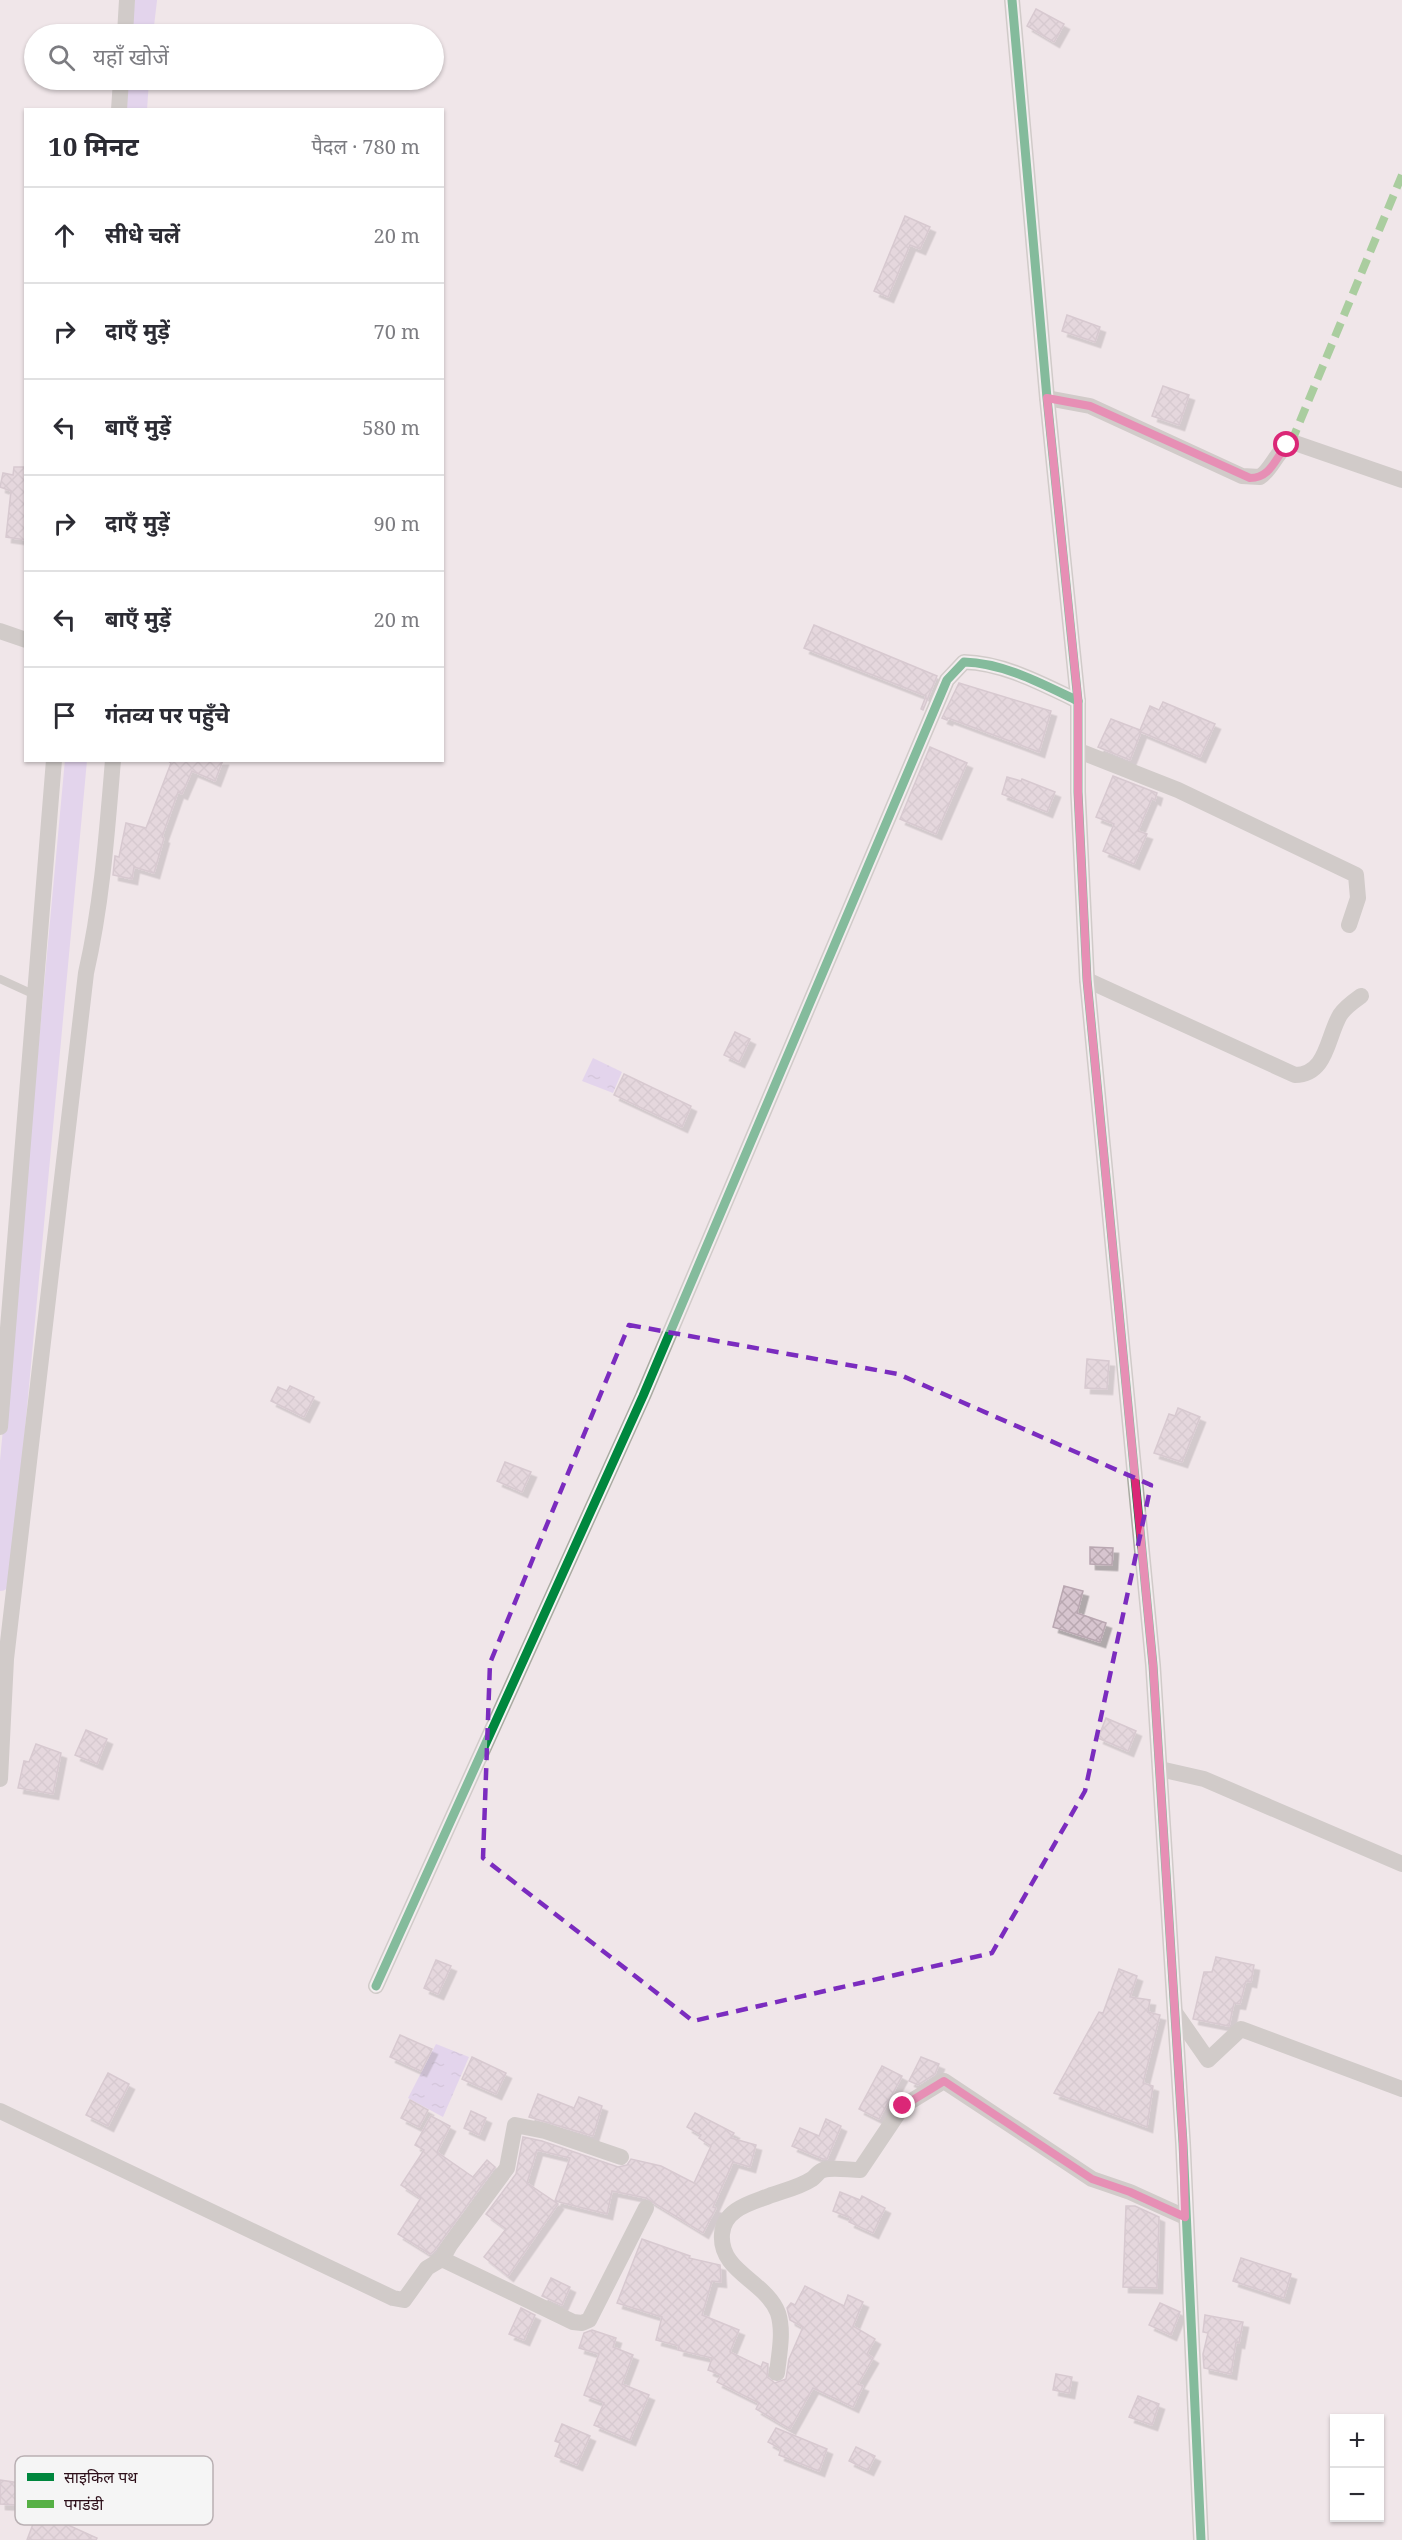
<!DOCTYPE html>
<html lang="hi">
<head>
<meta charset="utf-8">
<style>
  :root { --surface:#fff; --page:#f2f2f3; --text:#2b2b33; --muted:#7c7c81; --line:#e1e1e2 }
  body { margin:0; font-family:"Noto Serif","Noto Sans Devanagari",serif; background:var(--page); color:var(--text) }
  .controls { position:absolute; right:18px; bottom:18px; display:grid; overflow:hidden; border-radius:0px; box-shadow:0 2px 4px #0004 }
  .controls button { width:54px; height:54px; display:grid; place-items:center; padding:0; border:0; border-bottom:2px solid var(--line); background:var(--surface); color:var(--text); font:30px sans-serif }
  .stop { position:absolute; width:18px; height:18px; margin:-14px; border:4px solid #db2777; border-radius:50%; background:#fff }
  .stop.end { background:#db2777; border-color:#fff; box-shadow:0 2px 6px #0008 }
  .list { margin:0; padding:0; list-style:none }
  h2 { display:flex; justify-content:space-between; align-items:center; height:78px; margin:0; padding:0 24px; font-size:26px }
  h2 small { font-size:20px; font-weight:400; color:var(--muted) }
  .list li { display:grid; grid-template-columns:39px 1fr auto; gap:18px; align-items:center; box-sizing:border-box; height:96px; padding:0 24px; border-top:2px solid var(--line) }
  .list b { display:block; font-size:22px; white-space:nowrap }
  .list em { font-size:20px; font-style:normal; color:var(--muted) }
  .icon { flex:none; width:33px; height:33px; fill:none; stroke:currentColor; stroke-width:2; stroke-linecap:round; stroke-linejoin:round }
  .map { position:relative; flex:none; width:1402px; height:2540px; overflow:hidden }
  .search { position:absolute; background:var(--surface); box-shadow:0 2px 4px #0004; left:24px; top:24px; width:420px; height:66px; display:flex; align-items:center; gap:15px; box-sizing:border-box; padding:0 21px; border-radius:33px; color:var(--muted); font-size:22px }
  .panel { position:absolute; background:var(--surface); box-shadow:0 2px 4px #0004; left:24px; top:108px; width:420px; height:654px; border-radius:0px }
  .map>svg:first-child { display:block }
  .water { fill:url(#water-ripples) }
  .lines { fill:none; stroke-linecap:round; stroke-linejoin:round }
  .canal { stroke:#d3bff0; stroke-width:22 }
  .building { fill:url(#building-cross-hatch); stroke:#b9a7b1; stroke-width:1.5; filter:url(#shadow) }
  .lane { stroke:#aaaba2; stroke-width:8 }
  .street { stroke:#aaaba2; stroke-width:16 }
  .quiet { stroke:#56b045; stroke-width:8; stroke-dasharray:15 8; stroke-linecap:butt }
  .cycleway-casing { stroke:#f5f5f5; stroke-width:13 }
  .cycleway { stroke:#00873e; stroke-width:9 }
  .route { stroke:#db2777; stroke-width:8 }
  .marked { fill:none; stroke:#7b2cbf; stroke-width:4.5; stroke-dasharray:12 8; stroke-linejoin:round }
  .key { fill:#f5f5f5; stroke:#b9b0b3; stroke-width:1.5 }
  .key-label { font-size:16px; fill:#2d0f19 }
</style>
</head>
<body>
<div class="map">
<svg width="1402" height="2540" viewBox="0 0 1402 2540">
  <defs>
    <pattern id="water-ripples" width="26" height="14" patternUnits="userSpaceOnUse" patternTransform="scale(1.5)"><rect width="26" height="14" fill="#d3bff0"/><path d="M2 4q2-2 4 0t4 0M15 11q2-2 4 0t4 0" fill="none" stroke="#b5a3cd"/></pattern>
    <pattern id="building-cross-hatch" width="8" height="8" patternUnits="userSpaceOnUse" patternTransform="scale(1.5)"><rect width="8" height="8" fill="#d7c5cf"/><path d="M0 0l8 8M0 8l8-8" fill="none" stroke="#b9a8b1"/></pattern>
    <filter id="shadow"><feDropShadow dx="5.5" dy="5.5" stdDeviation="0" flood-color="#0004"/></filter>
  </defs>
  <rect width="100%" height="100%" fill="#f0e6e9"/>
  <g class="water">
    <path d="M593,1058L622,1072L613,1093L582,1081Z"/>
    <path d="M436,2044L469,2057L443,2117L408,2098Z"/>
  </g>
  <g class="lines">
    <g class="canal">
      <path d="M142,34L146,0"/>
      <path d="M136,110L138,80"/>
      <path d="M0,1580L76,760"/>
    </g>
  </g>
  <g class="building">
    <path d="M1036,9L1064,24L1054,42L1027,26Z"/>
    <path d="M905,216L930,227L920,249L910,245L888,297L874,291Z"/>
    <path d="M1067,315L1100,327L1095,342L1062,331Z"/>
    <path d="M1163,386L1189,395L1179,425L1152,416Z"/>
    <path d="M14,467H26V540L6,537L11,491L0,487L3,473L13,475Z"/>
    <path d="M814,625L937,676L923,710L921,709L926,696L804,648Z"/>
    <path d="M959,683L1051,711L1039,752L948,718L947,720L942,718Z"/>
    <path d="M1163,702L1215,724L1200,757L1141,732L1130,760L1098,747L1111,719L1140,730L1150,706L1159,710Z"/>
    <path d="M930,747L967,763L936,834L900,819Z"/>
    <path d="M167,760H223L215,781L192,771L182,794L178,792L162,837L164,838L154,873L134,867L132,879L113,875L115,856L119,857L126,823L146,828L171,763Z"/>
    <path d="M1113,776L1157,793L1155,800L1152,798L1138,831L1147,834L1134,864L1103,851L1114,824L1096,817Z"/>
    <path d="M1007,777L1021,781L1022,779L1055,792L1047,812L1002,794Z"/>
    <path d="M735,1032L750,1039L739,1062L724,1055Z"/>
    <path d="M624,1074L691,1106L682,1127L614,1095Z"/>
    <path d="M1087,1359L1109,1361L1107,1389L1085,1388Z"/>
    <path d="M290,1386L314,1397L304,1417L271,1401L278,1387L287,1391Z"/>
    <path d="M1178,1408L1200,1417L1182,1462L1154,1453L1169,1414L1175,1416Z"/>
    <path d="M505,1462L531,1472L522,1492L497,1481Z"/>
    <path d="M1090,1547L1113,1548L1112,1565L1090,1564Z"/>
    <path d="M1064,1586L1083,1591L1077,1613L1106,1623L1100,1642L1053,1627Z"/>
    <path d="M1106,1718L1136,1731L1128,1751L1098,1738Z"/>
    <path d="M86,1730L107,1739L97,1764L75,1755Z"/>
    <path d="M36,1744L61,1753L53,1794L18,1788L24,1761L29,1762Z"/>
    <path d="M1216,1957L1254,1965L1251,1982L1246,1981L1240,2004L1234,2003L1229,2026L1193,2019L1204,1972H1212Z"/>
    <path d="M436,1960L451,1966L438,1994L424,1988Z"/>
    <path d="M1119,1969L1137,1976L1130,1997L1150,2000L1148,2012L1160,2015L1143,2083L1153,2086L1147,2127L1054,2093L1099,2012L1103,2013Z"/>
    <path d="M400,2035L432,2049L421,2071L390,2057Z"/>
    <path d="M472,2057L506,2073L496,2094L462,2079Z"/>
    <path d="M921,2057L939,2064L935,2074L918,2085L909,2081Z"/>
    <path d="M882,2066L902,2076L879,2119L859,2109Z"/>
    <path d="M108,2073L129,2084L108,2126L86,2115Z"/>
    <path d="M538,2094L574,2108L579,2097L602,2106L593,2136L529,2117Z"/>
    <path d="M410,2100L428,2110L419,2127L401,2118Z"/>
    <path d="M471,2111L486,2118L479,2135L464,2128Z"/>
    <path d="M695,2113L734,2133L731,2138L756,2145L750,2167L733,2162L713,2207L716,2208L703,2233L646,2198L612,2191L607,2214L555,2201L570,2158L537,2150L527,2183L558,2204L508,2276L484,2257L506,2229L486,2214L516,2174L523,2137L542,2141L618,2167L627,2165L631,2159L661,2166L694,2183L711,2146L699,2138L701,2135L687,2127Z"/>
    <path d="M431,2116L450,2126L437,2152L473,2177L487,2160L495,2167L434,2251L430,2254L398,2234L421,2198L401,2185L424,2150L415,2145Z"/>
    <path d="M826,2119L841,2126L827,2159H823L792,2146L800,2128L819,2136Z"/>
    <path d="M840,2192L860,2200L862,2196L885,2208L873,2233L849,2222L851,2218L833,2211Z"/>
    <path d="M1126,2206H1135L1159,2217L1157,2288L1123,2287Z"/>
    <path d="M642,2239L690,2256L689,2258L720,2265L721,2282L712,2281L702,2315L739,2330L730,2352L761,2367L763,2362L768,2364L767,2377L775,2383L786,2379L789,2359L803,2327L790,2320L787,2308L791,2303L795,2305L805,2286L844,2306L848,2295L863,2302L853,2326L875,2339L867,2354L873,2358L858,2384L863,2386L853,2407L813,2388L790,2429L756,2409L759,2403L717,2382L721,2375L708,2370L712,2358L678,2350L679,2346L656,2340L662,2317L617,2303Z"/>
    <path d="M1241,2258L1291,2274L1284,2298L1233,2281Z"/>
    <path d="M551,2278L570,2287L562,2305L542,2296Z"/>
    <path d="M1160,2303L1180,2312L1171,2335L1149,2325Z"/>
    <path d="M521,2308L535,2315L524,2340L509,2334Z"/>
    <path d="M1205,2315L1243,2322L1239,2343L1236,2342L1231,2374L1204,2368L1203,2354L1208,2333L1203,2332Z"/>
    <path d="M592,2330L616,2338L613,2347L633,2355L622,2384L649,2395L630,2440L594,2425L604,2403L584,2395L599,2354L579,2348L584,2333Z"/>
    <path d="M1056,2374L1072,2377L1069,2393L1053,2390Z"/>
    <path d="M1138,2396L1159,2404L1152,2425L1129,2417Z"/>
    <path d="M562,2424L590,2436L577,2465L555,2456L560,2443L555,2441Z"/>
    <path d="M776,2428L827,2449L819,2471L779,2455L781,2449L768,2442Z"/>
    <path d="M856,2447L875,2456L868,2470L849,2461Z"/>
    <path d="M0,2480L20,2483L17,2505L0,2504Z"/>
    <path d="M36,2516L55,2523L57,2520L97,2538L96,2540H27Z"/>
  </g>
  <g class="lines">
    <path class="lane" d="M0,979L35,995"/>
    <g class="street">
      <path d="M1012,0L1047,398L1078,701V792L1087,980L1153,1665L1183,2143L1201,2540"/>
      <path d="M125,34L127,0"/>
      <path d="M119,110L121,80"/>
      <path d="M1047,398L1090,406L1242,476L1260,477C1273,469 1279,444 1295,443L1402,480"/>
      <path d="M0,631L26,640"/>
      <path d="M1079,751L1178,790L1356,875L1358,898L1349,925"/>
      <path d="M1087,980L1295,1075C1327,1075 1327,1037 1340,1015C1345,1007 1354,1001 1361,996"/>
      <path d="M0,1427L54,760"/>
      <path d="M1160,1769L1204,1779L1402,1864"/>
      <path d="M0,1779L6,1659L86,973C102,903 107,832 113,760"/>
      <path d="M376,1986L643,1396L947,680L964,662C1004,663 1042,684 1078,701"/>
      <path d="M1176,2014L1208,2060L1241,2029L1402,2089"/>
      <path d="M0,2111L393,2298L404,2300L427,2268L442,2259L573,2322L582,2323L589,2320L646,2208"/>
      <path d="M442,2259L450,2245L507,2168L515,2125L545,2131L621,2157"/>
      <path d="M777,2373C779,2354 784,2332 778,2313C766,2281 719,2272 722,2234C724,2209 751,2203 769,2196C783,2191 800,2187 812,2179C816,2176 819,2171 823,2170C833,2167 849,2170 860,2170L903,2106L944,2081L1092,2179L1130,2192L1185,2217"/>
    </g>
    <path class="quiet" d="M1291,443L1402,175"/>
    <defs>
      <g id="cycleway">
        <path d="M1012,0L1047,398L1078,701V792L1087,980L1153,1665L1183,2143L1201,2540"/>
        <path d="M376,1986L643,1396L947,680L964,662C1004,663 1042,684 1078,701"/>
      </g>
    </defs>
    <use href="#cycleway" class="cycleway-casing"/>
    <use href="#cycleway" class="cycleway"/>
  </g>
  <g class="lines">
    <path class="route" d="M903,2106L944,2081L1092,2179L1130,2192L1185,2217L1183,2143L1153,1665L1087,980L1078,792V700L1047,398L1090,406L1250,478C1271,478 1275,458 1287,445"/>
  </g>
  <path d="M0 0H1402V2540H0ZM629,1325L898,1374L1151,1485L1085,1791L992,1953L693,2021L483,1858L490,1663Z" fill="#f0e6e9" fill-opacity=".55" fill-rule="evenodd"/>
  <path class="marked" d="M629,1325L898,1374L1151,1485L1085,1791L992,1953L693,2021L483,1858L490,1663Z"/>
  <rect x="15" y="2456" width="198" height="69" rx="9" class="key"/>
  <rect x="27" y="2473" width="27" height="8" fill="#00873e"/>
  <rect x="27" y="2500" width="27" height="8" fill="#56b045"/>
  <g class="key-label">
    <text x="64" y="2483">साइकिल पथ</text>
    <text x="64" y="2510">पगडंडी</text>
  </g>
</svg>
<div class="controls">
<button>+</button>
<button>−</button>
</div>
<div class="stop" style="left:1287px;top:445px"></div>
<div class="stop end" style="left:903px;top:2106px"></div>
<div class="search"><svg class="icon" aria-label="search" viewBox="0 0 24 24"><circle cx="10" cy="10" r="6"/><path d="M15 15l6 6"/></svg>यहाँ खोजें</div>
<section class="panel">
<h2>10 मिनट<small>पैदल · 780 m</small></h2>
<ul class="list">
<li><svg class="icon" aria-label="ahead" viewBox="0 0 24 24"><path d="M12 20V5M6 11l6-6 6 6"/></svg><div><b>सीधे चलें</b></div><em>20 m</em></li>
<li><svg class="icon" aria-label="right" viewBox="0 0 24 24"><path d="M7 20v-9h11M14 6l5 5-5 5"/></svg><div><b>दाएँ मुड़ें</b></div><em>70 m</em></li>
<li><svg class="icon" aria-label="left" viewBox="0 0 24 24"><path d="M17 20v-9H6M10 6l-5 5 5 5"/></svg><div><b>बाएँ मुड़ें</b></div><em>580 m</em></li>
<li><svg class="icon" aria-label="right" viewBox="0 0 24 24"><path d="M7 20v-9h11M14 6l5 5-5 5"/></svg><div><b>दाएँ मुड़ें</b></div><em>90 m</em></li>
<li><svg class="icon" aria-label="left" viewBox="0 0 24 24"><path d="M17 20v-9H6M10 6l-5 5 5 5"/></svg><div><b>बाएँ मुड़ें</b></div><em>20 m</em></li>
<li><svg class="icon" aria-label="arrive" viewBox="0 0 24 24"><path d="M6 21V4h12l-3 4 3 4H6"/></svg><div><b>गंतव्य पर पहुँचे</b></div></li>
</ul>
</section>
</div>
</body>
</html>
